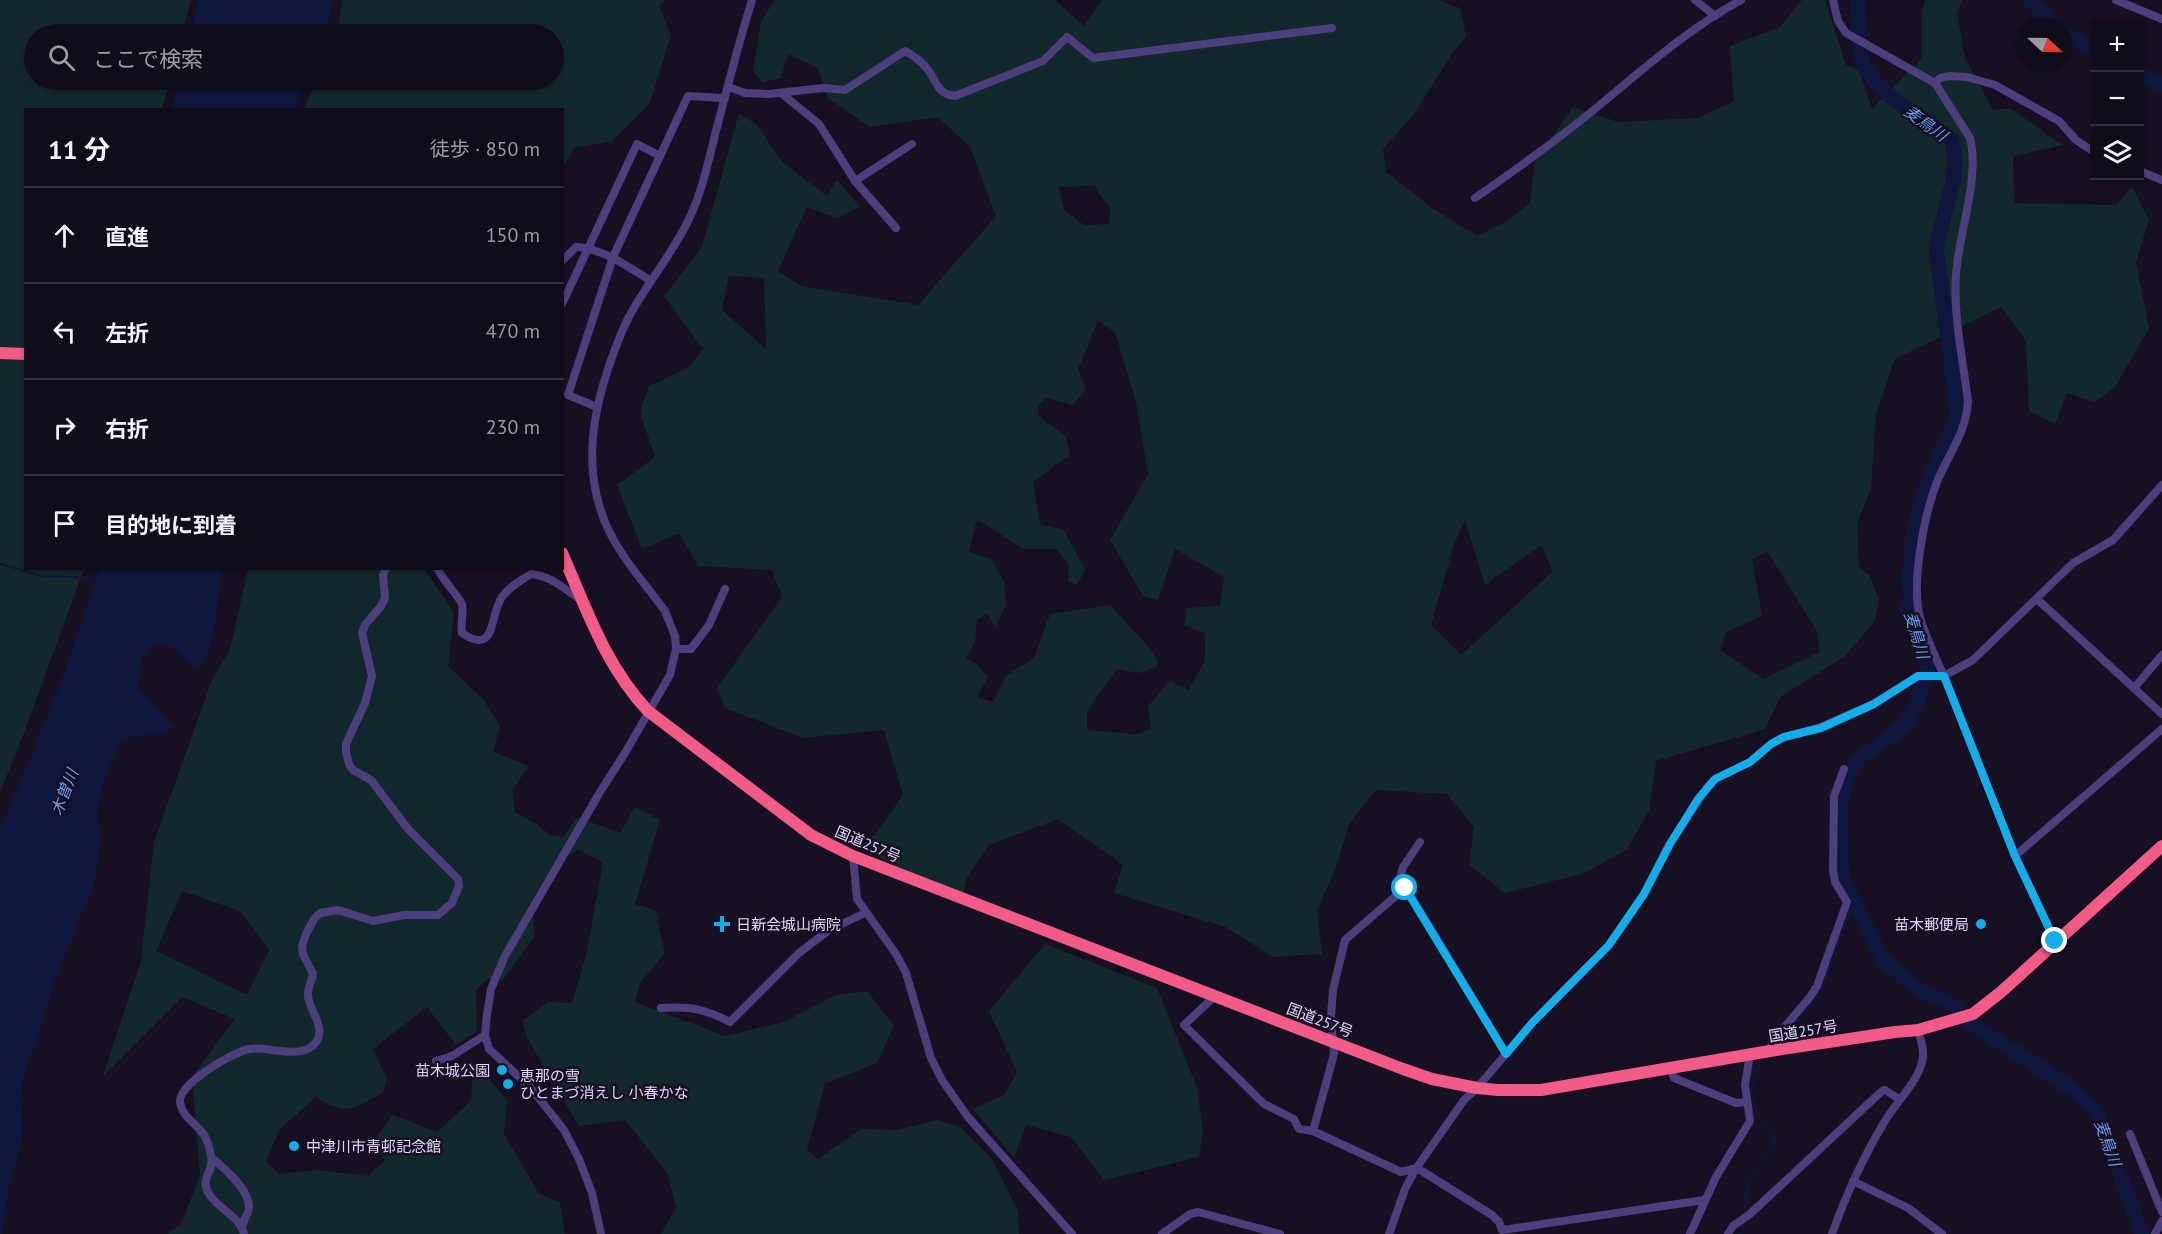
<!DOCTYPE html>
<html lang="ja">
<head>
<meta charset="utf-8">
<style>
  :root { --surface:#100c1a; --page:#1e1a27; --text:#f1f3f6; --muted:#9c9ba2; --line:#302c39 }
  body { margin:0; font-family:"PT Sans","Noto Sans JP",sans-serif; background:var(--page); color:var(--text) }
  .controls { position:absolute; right:18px; top:18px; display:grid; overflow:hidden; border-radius:0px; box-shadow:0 2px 4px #0004 }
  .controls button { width:54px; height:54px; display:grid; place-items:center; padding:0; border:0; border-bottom:2px solid var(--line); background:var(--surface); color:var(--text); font:30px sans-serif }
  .compass { position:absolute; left:2018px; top:18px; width:54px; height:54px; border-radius:50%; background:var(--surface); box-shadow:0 2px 4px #0004; rotate:112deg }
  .stop { position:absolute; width:18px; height:18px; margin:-14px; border:4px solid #13ade9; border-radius:50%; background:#fff }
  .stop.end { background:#13ade9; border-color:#fff; box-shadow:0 2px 6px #0008 }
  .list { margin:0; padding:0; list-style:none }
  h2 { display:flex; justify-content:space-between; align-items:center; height:78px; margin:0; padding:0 24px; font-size:26px }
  h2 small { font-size:20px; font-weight:400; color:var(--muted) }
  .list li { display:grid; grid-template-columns:39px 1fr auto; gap:18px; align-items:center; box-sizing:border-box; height:96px; padding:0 24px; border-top:2px solid var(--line) }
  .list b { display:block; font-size:22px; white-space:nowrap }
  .list em { font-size:20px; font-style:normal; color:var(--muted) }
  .icon { flex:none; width:33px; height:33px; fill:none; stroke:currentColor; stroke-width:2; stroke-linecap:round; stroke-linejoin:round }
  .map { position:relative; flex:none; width:2162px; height:1234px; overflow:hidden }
  .search { position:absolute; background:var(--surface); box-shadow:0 2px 4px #0004; left:24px; top:24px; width:540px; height:66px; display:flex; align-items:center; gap:15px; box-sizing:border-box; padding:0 21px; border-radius:33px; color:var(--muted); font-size:22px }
  .panel { position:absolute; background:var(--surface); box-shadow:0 2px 4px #0004; left:24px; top:108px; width:540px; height:462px; border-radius:0px }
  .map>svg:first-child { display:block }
  .green { fill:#13282c; fill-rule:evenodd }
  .water { fill:#0e163d }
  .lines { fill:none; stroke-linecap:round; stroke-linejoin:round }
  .stream { stroke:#0e163d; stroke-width:2 }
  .river { stroke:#0e163d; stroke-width:15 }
  .minor { stroke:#4d3f7e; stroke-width:8 }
  .highway { stroke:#f25a87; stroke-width:12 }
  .route { stroke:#13ade9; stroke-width:8 }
  .poi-dot { fill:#13ade9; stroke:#161022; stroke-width:2 }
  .labels { text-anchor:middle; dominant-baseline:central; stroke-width:5; stroke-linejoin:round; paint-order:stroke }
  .street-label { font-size:15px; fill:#e0d5fc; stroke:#161022 }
  .poi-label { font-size:15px; fill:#e0d5fc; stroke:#161022; text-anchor:start }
  .water-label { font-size:16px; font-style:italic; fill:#6b9bf3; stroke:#161022 }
</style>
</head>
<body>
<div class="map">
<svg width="2162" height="1234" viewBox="0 0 2162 1234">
  <rect width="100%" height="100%" fill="#161022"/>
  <g class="green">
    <path d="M0,0H191L182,34H34V80H170L162,109L26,110V568L84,569L22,738L0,792Z"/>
    <path d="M342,0H666L659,6L671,35L650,103L612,141L574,148L563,167L562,110L304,109L316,80H554V34H334L339,24Z"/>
    <path d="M775,0H1055L1084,26L1102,0H1438L1460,8L1466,36L1451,55L1414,114L1383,149L1386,172L1432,208L1477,236L1507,221L1530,203L1535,161L1573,107L1618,122L1698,118L1734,101L1730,46L1780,27L1802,0H1825L1846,65L1859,70L1872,109L1922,58V13L1925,0H1962L1957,13L1965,58L1993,110L2010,108L2062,145L2013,156L2014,203L2116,205L2132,187L2149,220L2136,262L2149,328L2115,387L2094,402L2067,393L2055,424L2029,411L2026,341L2001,307L1895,359L1876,414L1871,488L1857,524L1859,567L1869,575L1879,599L1875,621L1845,656L1780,697L1765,729L1656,761L1649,811L1627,849L1585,873L1505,893L1469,865L1474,827L1447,794L1376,790L1349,824L1335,870L1317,911L1322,954L1273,957L1226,927L1114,893L1123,865L1058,819L989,845L967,877L963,893L907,872L861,847L878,831L903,795L884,730L803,738L725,708L717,688L782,597L772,570L698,566L679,533L642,549L617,485L655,457L641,416L642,405L649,386L689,367L703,349L664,296L702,247L739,113L757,125L782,162L827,196L837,180L860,207L837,218L807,207L778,271L801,286L918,305L996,216L970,147L938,117L870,127L828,98L818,68L788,54L781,78L763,82L753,72L761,21ZM1094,186L1110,208L1109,224L1084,225L1064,210L1059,187ZM729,276L764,278L766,349L722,310ZM1098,321L1115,332L1136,402L1148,474L1110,540L1143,596L1158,600L1175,549L1224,577L1220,606L1187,608L1184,626L1205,633V661L1188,690L1170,681L1148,706L1151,729L1136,734L1087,730V711L1117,669L1138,673L1157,667L1158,661L1148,646L1110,605L1050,614L1034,658L1006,676L993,702L977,698L988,676L975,663L966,658L975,643L977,620L987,613L995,627L1006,605L1004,582L991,559L969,552L977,519L1023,549H1056L1069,565L1068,581L1077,585L1085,570L1064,530L1040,524L1033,482L1070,455L1066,436L1038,416L1039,405L1046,398L1072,405L1086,390L1078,369ZM1465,520L1485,585L1541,545L1553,571L1461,655L1431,625L1454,544ZM1767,551L1817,631L1820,652L1763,679L1720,650L1726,632L1762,616L1752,559Z"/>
    <path d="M248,569H424L454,612L448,666L483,699L500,726L493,752L529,766L512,790L515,812L538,825L550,835L564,837L577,817L620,833L635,807L660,820L635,904L655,910L665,953L640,983L635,1002L725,1036L784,1022L836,995L867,991L894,1026L877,1063L825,1084L807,1150L818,1159L861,1129L897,1130L937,1120L960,1127L992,1159L1018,1211L1019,1234H661L676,1208L668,1174L625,1120L579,1126L527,1038L522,1021L548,1002L572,1003L586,956L603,862L578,850L554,863L533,898L534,937L503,980L488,979L476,990L477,1031L456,1045L427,1007L373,1049L387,1079L383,1093C353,1109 347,1117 316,1097L279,1130L266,1162L279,1174L317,1170L368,1176L385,1160L373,1142L393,1115L437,1132L471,1101L473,1070L480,1068L507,1101L504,1134L539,1194L560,1202L565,1234H168L181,1224L200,1176L192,1077L235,1019L182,997L103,1076L141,961L154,842L212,680L230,650ZM182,891L240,911L269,950L247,995L156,951Z"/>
    <path d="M1045,944L1157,988L1197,1088L1203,1131L1199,1157L1104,1180L1071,1137L1026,1125L1014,1158L973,1109L1004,1095L1017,1072L989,1011Z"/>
  </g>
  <g class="water">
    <path d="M198,0H332L329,21L323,34H190Z"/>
    <path d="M179,80H306L294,109H172Z"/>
    <path d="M100,569H223C215,602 220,638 199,667C180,666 180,639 152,644L144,654L137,687L174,727L161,733L121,739L107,772L98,807L97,819L101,835L95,882L54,982L47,1008L23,1078L21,1099L23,1135L8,1193L2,1234H0V830L55,698Z"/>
  </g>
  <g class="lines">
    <g class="stream">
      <path d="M0,564L42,576L97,578"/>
      <path d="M1784,1035L1811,1005L1822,989L1854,900"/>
      <path d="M1745,1214C1745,1201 1745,1187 1752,1176C1759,1163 1772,1154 1776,1140C1755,1114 1742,1095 1761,1063"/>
      <path d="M1741,1234L1744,1222"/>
    </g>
    <g class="river">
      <path d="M1858,0C1858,15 1858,52 1864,65C1880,98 1925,117 1952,140L1955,161L1953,182L1936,246L1958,416L1927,483L1920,508L1912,540L1909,581L1911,597L1907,609L1925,652L1928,672L1922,685L1918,702L1906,725L1857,760L1846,781L1841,807L1842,877L1884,961L1923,993L1945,1000L1975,1026L2074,1090L2097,1112L2142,1234"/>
      <path d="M2030,0L2055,27"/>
      <path d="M2063,32L2094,50"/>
      <path d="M2140,73L2162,85"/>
    </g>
    <g class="minor">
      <path d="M1695,0L1715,16"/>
      <path d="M2116,0L2162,19"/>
      <path d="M1935,83L1940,78L1950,76L1967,77L1995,85L2059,121L2076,140L2094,152"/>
      <path d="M728,87L745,93L769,94L823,88L845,90L905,51C914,56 922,61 928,70C938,83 937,94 955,96L1043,61L1067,37L1093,58L1332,28"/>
      <path d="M781,93L819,124L855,181L896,228"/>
      <path d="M2140,171L2162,180"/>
      <path d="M855,181L912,144"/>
      <path d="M1475,198C1514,171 1553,143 1590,113C1639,73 1686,30 1741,0"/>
      <path d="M562,261L576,247C604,249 627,266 651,281"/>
      <path d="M562,304L637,144L660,156"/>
      <path d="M597,407L568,395L613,257L688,96L725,98"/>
      <path d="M437,568C442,579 459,597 462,604C464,613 460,623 462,633C497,657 489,615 502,597C509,587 521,580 531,574C552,576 565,590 583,601"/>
      <path d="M2037,599L2162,714"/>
      <path d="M676,649H691L709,625L725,589"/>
      <path d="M2134,688L2162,655"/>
      <path d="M1420,842L1403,867L1400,878L1506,1054"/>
      <path d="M853,856L857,899L896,954L906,973L931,1058L942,1080L968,1117L1072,1234"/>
      <path d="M2015,856L2162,729"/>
      <path d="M1405,888L1345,940L1333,990L1331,1016L1334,1054L1313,1131L1401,1172L1417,1168L1492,1215L1499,1222L1502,1230L1704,1200"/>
      <path d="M2055,941L2015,856L1944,676L1973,660L2073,563L2113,540L2162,485"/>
      <path d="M1215,996L1184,1025L1264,1104L1294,1119L1299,1129L1313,1131"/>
      <path d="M661,1008C690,1006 705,1009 730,1022L799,953L829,930L865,913"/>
      <path d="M1770,1051L1772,1042L1810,997L1817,986L1847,902L1835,882L1833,870L1834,796L1844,769"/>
      <path d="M436,1061L452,1056L485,1035"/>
      <path d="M1671,1068L1674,1078L1736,1103L1747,1102"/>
      <path d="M2130,1134L2162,1212"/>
      <path d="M212,1158C224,1168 250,1190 249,1208C248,1214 244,1220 242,1226"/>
      <path d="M1853,1181L1908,1208L1942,1234"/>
      <path d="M244,1234C240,1216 218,1209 209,1194C199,1177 215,1172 211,1156C210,1149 207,1140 204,1135C196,1123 182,1117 180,1102C178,1084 233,1052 249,1049C267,1045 306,1063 318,1039C324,1024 309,1010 308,996C307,988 312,981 313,974L303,954L302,946L306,934L314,919L320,913L338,910L373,921L404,915H438L452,903L459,886L458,879L408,829L371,780L353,770L349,764L346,752V744L365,703L372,676L362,633L365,625L381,606L385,598L383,575L386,568"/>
      <path d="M601,1234L592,1193L579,1159L564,1130L530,1087L489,1049L485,1035L487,1015L491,989L505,956L600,792L625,753L670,675L676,649L675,636L665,611C647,586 624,561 610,533C583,479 590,422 609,366C615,349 621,331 630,315C648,282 673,253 689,219C703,190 709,158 717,127C728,85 739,42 752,0"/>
      <path d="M1162,1234L1190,1214L1198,1212L1280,1234"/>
      <path d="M1389,1234L1405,1189L1415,1170L1464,1100L1477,1088L1533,1022L1609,945L1644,894L1669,845L1708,786L1715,779L1750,762L1771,744L1784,737L1821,727L1873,704L1918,676H1944C1936,658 1927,640 1921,621C1910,587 1924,515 1937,482C1948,455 1967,431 1968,401C1963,360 1953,316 1956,274C1959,232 1980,178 1970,138L1935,83L1846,33L1838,21L1833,0"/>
      <path d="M1690,1234L1716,1177L1750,1121L1745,1085L1750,1054"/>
      <path d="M1728,1234L1733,1226L1750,1214L1882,1091L1885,1090L1899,1099"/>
      <path d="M1832,1234C1846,1195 1863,1157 1885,1121C1895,1104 1918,1081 1922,1062C1925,1052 1921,1041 1918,1030"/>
      <path d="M2155,1234L2162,1221"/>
    </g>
    <g class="highway">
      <path d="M0,353L26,354"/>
      <path d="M562,553C587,610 605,665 648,711L811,835L853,856L1403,1069L1432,1079L1477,1088L1498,1090H1541L1770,1051L1895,1032L1918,1030L1973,1014L2001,992L2162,846"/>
    </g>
  </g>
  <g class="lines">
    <path class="route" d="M1405,888L1506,1054L1533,1022L1609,945L1644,894L1670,844L1698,799L1715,779L1750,762L1771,744L1784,737L1821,728L1874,704L1918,676H1944L2015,856L2055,941"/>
  </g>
  <g class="poi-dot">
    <path d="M719 915h6v6h6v6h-6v6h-6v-6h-6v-6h6z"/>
    <circle cx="1981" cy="924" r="6"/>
    <circle cx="502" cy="1070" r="6"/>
    <circle cx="508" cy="1084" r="6"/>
    <circle cx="294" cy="1146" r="6"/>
  </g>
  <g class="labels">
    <g class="street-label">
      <text transform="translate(868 844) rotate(23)">国道257号</text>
      <text transform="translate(1320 1020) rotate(21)">国道257号</text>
      <text transform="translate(1803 1031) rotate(-9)">国道257号</text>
    </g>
    <g class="poi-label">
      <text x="736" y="924">日新会城山病院</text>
      <text x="1969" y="924" text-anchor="end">苗木郵便局</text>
      <text x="490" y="1070" text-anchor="end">苗木城公園</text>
      <text x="520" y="1075">恵那の雪<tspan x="520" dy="17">ひとまづ消えし 小春かな</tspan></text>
      <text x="306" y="1146">中津川市青邨記念館</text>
    </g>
    <g class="water-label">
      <text transform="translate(1926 123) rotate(36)">麦鳥川</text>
      <text transform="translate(1917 635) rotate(73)">麦鳥川</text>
      <text transform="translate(64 792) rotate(-69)">木曽川</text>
      <text transform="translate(2108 1143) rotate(70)">麦鳥川</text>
    </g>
  </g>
</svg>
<div class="controls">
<button>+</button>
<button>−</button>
<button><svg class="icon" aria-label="layers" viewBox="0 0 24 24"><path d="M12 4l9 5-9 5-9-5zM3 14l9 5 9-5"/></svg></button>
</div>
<svg class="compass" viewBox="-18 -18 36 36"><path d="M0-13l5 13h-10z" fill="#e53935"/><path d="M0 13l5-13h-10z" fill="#9c9ba2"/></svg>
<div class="stop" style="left:1405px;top:888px"></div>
<div class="stop end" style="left:2055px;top:941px"></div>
<div class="search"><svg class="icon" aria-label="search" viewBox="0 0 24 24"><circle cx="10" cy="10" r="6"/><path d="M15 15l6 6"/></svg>ここで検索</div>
<section class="panel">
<h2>11 分<small>徒歩 · 850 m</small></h2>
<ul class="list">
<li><svg class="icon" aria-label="ahead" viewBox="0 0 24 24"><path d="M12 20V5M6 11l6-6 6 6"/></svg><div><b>直進</b></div><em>150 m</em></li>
<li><svg class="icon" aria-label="left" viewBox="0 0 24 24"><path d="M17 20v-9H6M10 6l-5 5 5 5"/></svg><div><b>左折</b></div><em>470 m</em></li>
<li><svg class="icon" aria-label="right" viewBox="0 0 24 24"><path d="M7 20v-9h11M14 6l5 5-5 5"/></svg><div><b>右折</b></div><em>230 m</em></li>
<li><svg class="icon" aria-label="arrive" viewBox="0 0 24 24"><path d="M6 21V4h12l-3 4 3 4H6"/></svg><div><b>目的地に到着</b></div></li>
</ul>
</section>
</div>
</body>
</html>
